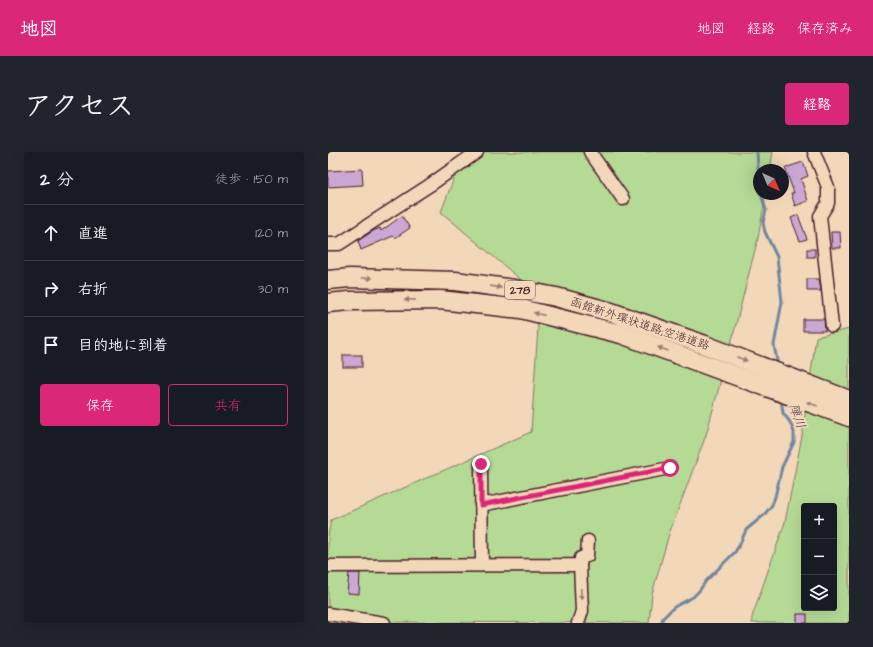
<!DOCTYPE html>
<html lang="ja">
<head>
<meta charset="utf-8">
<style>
  :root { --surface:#171b24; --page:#20242c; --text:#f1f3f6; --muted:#9ea1a6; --line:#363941; --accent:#db2777 }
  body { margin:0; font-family:"Architects Daughter","Klee One",sans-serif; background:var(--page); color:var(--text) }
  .controls { position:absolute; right:12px; bottom:12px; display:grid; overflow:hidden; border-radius:4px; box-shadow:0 4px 16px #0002 }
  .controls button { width:36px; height:36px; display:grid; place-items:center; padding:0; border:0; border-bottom:1px solid var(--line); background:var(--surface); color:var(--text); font:20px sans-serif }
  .compass { position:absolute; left:425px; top:12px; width:36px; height:36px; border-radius:50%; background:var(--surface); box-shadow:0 4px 16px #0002; rotate:136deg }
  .stop { position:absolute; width:12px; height:12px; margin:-9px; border:3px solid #db2777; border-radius:50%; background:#fff }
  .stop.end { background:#db2777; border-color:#fff; box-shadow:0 1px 4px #0008 }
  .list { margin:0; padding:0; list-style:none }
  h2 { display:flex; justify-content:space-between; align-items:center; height:52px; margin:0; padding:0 16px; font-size:17px }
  h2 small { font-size:13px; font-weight:400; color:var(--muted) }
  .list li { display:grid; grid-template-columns:26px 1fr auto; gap:12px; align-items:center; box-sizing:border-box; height:56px; padding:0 16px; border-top:1px solid var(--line) }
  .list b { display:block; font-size:15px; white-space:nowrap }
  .list em { font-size:13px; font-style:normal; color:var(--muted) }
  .actions { display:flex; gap:8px; padding:12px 16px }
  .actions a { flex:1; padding:9px 0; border:1px solid var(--accent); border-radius:4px; text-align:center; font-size:14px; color:var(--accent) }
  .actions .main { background:var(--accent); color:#fff }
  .icon { flex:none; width:22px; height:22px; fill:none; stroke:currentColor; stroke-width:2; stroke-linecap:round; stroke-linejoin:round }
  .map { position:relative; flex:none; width:521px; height:471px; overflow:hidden; border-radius:4px }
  header { display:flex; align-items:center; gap:24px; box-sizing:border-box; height:56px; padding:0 20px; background:var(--accent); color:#fff }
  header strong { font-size:19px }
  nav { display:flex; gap:22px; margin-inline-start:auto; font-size:14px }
  .intro { display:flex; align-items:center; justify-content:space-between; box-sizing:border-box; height:96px; padding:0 24px }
  h1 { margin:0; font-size:28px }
  .button { padding:10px 18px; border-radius:4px; background:var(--accent); color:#fff; font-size:14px; font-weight:700 }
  main { display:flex; gap:24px; padding:0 24px }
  aside { flex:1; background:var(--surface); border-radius:4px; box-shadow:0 4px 16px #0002 }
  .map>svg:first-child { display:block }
  .green { fill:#b5da95; stroke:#807c60; fill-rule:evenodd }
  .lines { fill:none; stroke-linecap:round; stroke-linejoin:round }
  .stream { stroke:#72879f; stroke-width:3 }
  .building { fill:#caa8d3; stroke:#4a1f2b }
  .minor-casing { stroke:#4a1f2b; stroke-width:15 }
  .highway-casing { stroke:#4a1f2b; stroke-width:21 }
  .minor { stroke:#f2d7b9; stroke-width:12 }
  .highway { stroke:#f2d7b9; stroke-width:18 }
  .oneway { fill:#9e7b72 }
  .route { stroke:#db2777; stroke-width:5 }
  .labels { text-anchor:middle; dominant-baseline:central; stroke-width:3.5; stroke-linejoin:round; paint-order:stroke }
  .shield { fill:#f2d7b9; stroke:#7c5656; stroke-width:1 }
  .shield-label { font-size:11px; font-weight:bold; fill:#4a1f2b }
  .street-label { font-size:12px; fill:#4a1f2b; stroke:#f2d7b9 }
  .water-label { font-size:13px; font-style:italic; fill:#574252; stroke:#f2d7b9 }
</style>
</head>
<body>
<header>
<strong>地図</strong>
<nav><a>地図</a><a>経路</a><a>保存済み</a></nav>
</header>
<div class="intro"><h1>アクセス</h1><a class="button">経路</a></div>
<main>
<aside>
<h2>2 分<small>徒歩 · 150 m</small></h2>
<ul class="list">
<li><svg class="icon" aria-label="ahead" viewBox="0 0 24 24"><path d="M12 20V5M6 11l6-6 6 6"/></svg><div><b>直進</b></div><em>120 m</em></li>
<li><svg class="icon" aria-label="right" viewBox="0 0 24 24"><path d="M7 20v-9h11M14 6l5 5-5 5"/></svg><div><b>右折</b></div><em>30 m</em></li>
<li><svg class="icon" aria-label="arrive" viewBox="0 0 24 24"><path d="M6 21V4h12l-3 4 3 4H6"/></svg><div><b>目的地に到着</b></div></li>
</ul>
<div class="actions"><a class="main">保存</a><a>共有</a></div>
</aside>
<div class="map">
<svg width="521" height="471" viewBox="0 0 521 471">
  <rect width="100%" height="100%" fill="#f2d7b9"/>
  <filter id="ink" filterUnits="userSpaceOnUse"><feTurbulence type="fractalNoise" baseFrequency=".025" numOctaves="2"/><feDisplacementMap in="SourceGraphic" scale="8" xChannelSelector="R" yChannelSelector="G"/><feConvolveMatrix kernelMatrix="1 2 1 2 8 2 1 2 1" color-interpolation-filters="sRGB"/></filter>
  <g filter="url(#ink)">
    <g class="green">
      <path d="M136,0H445L442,18H431V42H438L430,86L405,184L378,283L341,382L324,442L321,471L0,470V384L3,368L203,280L212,144L113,60Z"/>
      <path d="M521,177V471H424V465L457,370L474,284L488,185ZM476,354H506V456H476Z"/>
    </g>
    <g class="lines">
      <g class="stream">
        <path d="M429,0L431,30"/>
        <path d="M433,42L438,58L435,71L437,80L449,105L454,150L446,193L450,214"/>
        <path d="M333,471L335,466L346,455L365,445L371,439L378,429L407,400L412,392L418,378L436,363L444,353L447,345L454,315L466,290V280L462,270L455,261L453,246"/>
      </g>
    </g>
    <g class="building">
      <path d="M475,10L480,24L473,27L480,49L467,54L463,41H466L457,16Z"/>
      <path d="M34,17L35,33L0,35V19Z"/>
      <path d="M470,63L479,87L472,89L463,66Z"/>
      <path d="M74,64L82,76L67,86L65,84L33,98L30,89L45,79L52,76L53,79Z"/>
      <path d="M503,80H512L513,96H504Z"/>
      <rect x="479" y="97" width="8" height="8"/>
      <path d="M479,127H491L493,139H479Z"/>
      <path d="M475,167H496L497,179H475Z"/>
      <rect x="15" y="203" width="19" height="12"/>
      <path d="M21,421H32L31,442L19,441Z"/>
      <rect x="469" y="462" width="10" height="9"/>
    </g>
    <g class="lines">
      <defs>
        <g id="minor">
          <path d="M262,0L295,47"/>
          <path d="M486,0L500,35V51L492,64L504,174"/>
          <path d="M0,92H11L102,33L149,0"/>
          <path d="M153,312L154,413"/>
          <path d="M153,353L342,316"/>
          <path d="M0,414L252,413L253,406L259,404L260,389"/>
          <path d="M0,462L56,471"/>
          <path d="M250,471L254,459L252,413"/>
        </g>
        <g id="highway">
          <path d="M0,128L22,126L127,129L186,137L228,145L283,160L377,193L521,248"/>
          <path d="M0,151L21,149L112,148L193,157L293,182L521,265"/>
        </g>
      </defs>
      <use href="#minor" class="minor-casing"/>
      <use href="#highway" class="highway-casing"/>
      <use href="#minor" class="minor"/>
      <use href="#highway" class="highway"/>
    </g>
    <defs><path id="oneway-solid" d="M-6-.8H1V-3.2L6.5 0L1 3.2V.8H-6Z"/></defs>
    <g class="oneway">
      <use href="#oneway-solid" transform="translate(39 126) rotate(2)"/>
      <use href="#oneway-solid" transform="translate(168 135) rotate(8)"/>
      <use href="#oneway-solid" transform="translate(82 148) rotate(179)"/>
      <use href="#oneway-solid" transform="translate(211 162) rotate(-166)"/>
      <use href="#oneway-solid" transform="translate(335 197) rotate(-160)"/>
      <use href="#oneway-solid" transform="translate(414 207) rotate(21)"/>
      <use href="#oneway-solid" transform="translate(484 252) rotate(-160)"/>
      <use href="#oneway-solid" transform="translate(253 442) rotate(88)"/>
    </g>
  </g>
  <g class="lines" filter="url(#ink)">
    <path class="route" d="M153,312V353L342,316"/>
  </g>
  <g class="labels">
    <rect class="shield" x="177" y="129" width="30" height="18" rx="3"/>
    <g class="shield-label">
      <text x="192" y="138">278</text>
    </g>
    <g class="street-label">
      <text transform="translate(312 172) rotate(18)">函館新外環状道路;空港道路</text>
    </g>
    <g class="water-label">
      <text transform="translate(469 264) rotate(70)">陣川</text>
    </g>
  </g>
</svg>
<div class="controls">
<button>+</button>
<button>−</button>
<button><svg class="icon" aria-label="layers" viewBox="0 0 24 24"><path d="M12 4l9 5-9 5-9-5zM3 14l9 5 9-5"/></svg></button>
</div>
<svg class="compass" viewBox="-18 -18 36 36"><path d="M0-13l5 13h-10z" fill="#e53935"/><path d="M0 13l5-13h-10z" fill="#9ea1a6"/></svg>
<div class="stop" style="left:342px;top:316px"></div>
<div class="stop end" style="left:153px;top:312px"></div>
</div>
</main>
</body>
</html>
